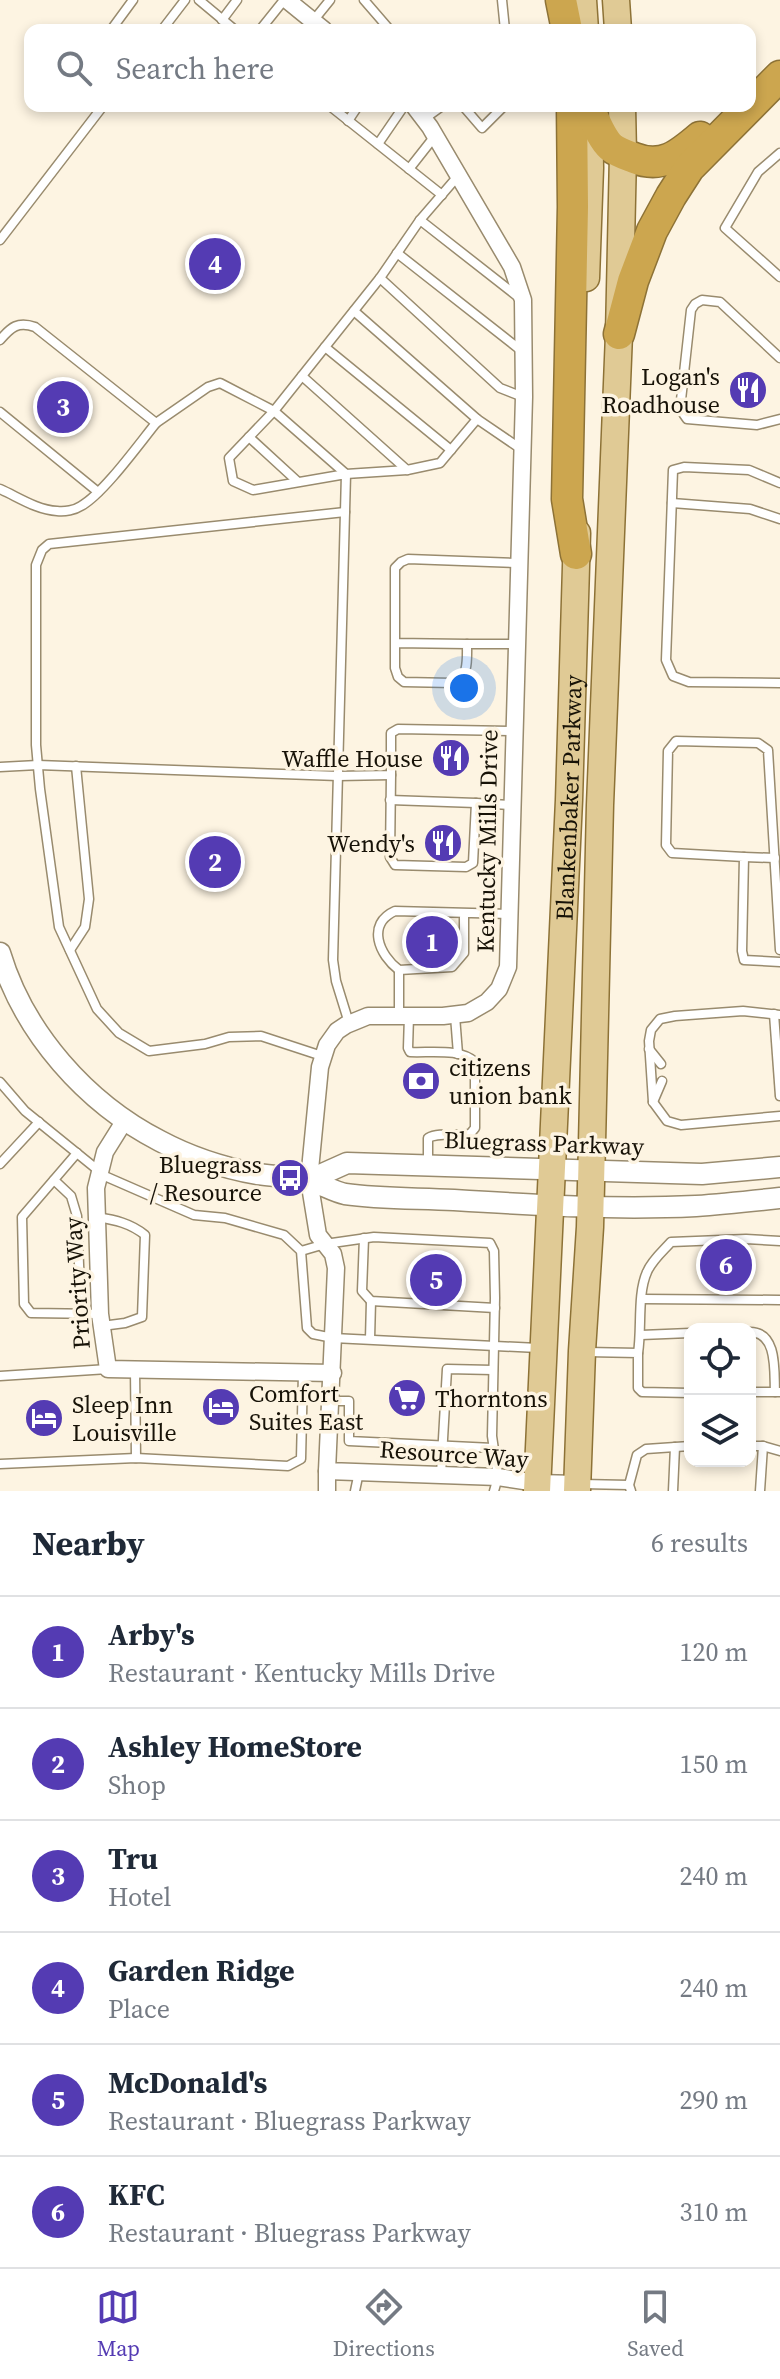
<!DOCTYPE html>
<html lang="en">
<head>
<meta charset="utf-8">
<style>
  :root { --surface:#fff; --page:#f6f6f7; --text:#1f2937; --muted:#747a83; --line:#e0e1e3; --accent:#543bb3 }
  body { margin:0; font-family:"Source Serif 4",serif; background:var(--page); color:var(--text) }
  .controls { position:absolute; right:24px; bottom:24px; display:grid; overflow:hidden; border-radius:16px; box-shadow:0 4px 12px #0003 }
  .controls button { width:72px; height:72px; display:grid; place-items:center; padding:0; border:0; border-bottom:2px solid var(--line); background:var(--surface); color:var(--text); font:40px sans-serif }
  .you { position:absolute; left:464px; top:688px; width:28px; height:28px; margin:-20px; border:6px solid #fff; border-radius:50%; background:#1a73e8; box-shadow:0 0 0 12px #1a73e833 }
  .badge { display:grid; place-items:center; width:52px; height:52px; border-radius:50%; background:var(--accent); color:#fff; font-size:26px; font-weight:700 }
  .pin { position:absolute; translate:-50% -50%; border:4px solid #fff; box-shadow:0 2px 8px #0006 }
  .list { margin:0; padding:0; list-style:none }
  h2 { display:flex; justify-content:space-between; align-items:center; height:104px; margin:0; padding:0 32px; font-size:34px }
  h2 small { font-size:26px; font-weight:400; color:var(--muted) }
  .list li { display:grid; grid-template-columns:52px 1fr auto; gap:24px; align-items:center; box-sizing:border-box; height:112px; padding:0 32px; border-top:2px solid var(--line) }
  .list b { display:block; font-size:30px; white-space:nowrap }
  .list p { margin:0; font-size:26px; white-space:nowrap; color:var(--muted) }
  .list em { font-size:26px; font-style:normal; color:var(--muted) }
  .icon { flex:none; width:44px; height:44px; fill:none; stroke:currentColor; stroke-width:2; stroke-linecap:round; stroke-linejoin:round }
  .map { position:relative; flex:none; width:780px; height:1491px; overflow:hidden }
  .search { position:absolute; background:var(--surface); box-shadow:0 4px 12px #0003; left:24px; right:24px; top:24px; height:88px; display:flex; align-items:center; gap:20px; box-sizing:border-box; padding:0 28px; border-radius:16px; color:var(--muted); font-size:30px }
  .sheet { height:776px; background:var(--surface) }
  nav { display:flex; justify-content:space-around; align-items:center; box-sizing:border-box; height:112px; border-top:2px solid var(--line); background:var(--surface); font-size:22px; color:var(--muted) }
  nav a { display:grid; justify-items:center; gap:4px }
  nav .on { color:var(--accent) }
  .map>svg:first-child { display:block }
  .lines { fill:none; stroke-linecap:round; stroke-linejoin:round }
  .service-casing { stroke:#998b6e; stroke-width:11 }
  .minor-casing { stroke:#998b6e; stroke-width:19 }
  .tertiary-casing { stroke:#998b6e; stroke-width:23 }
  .primary-casing { stroke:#8d7236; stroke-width:29 }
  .motorway-casing { stroke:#8d7236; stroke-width:33 }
  .service { stroke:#fff; stroke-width:8 }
  .minor { stroke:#fff; stroke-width:16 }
  .tertiary { stroke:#fff; stroke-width:20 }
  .primary { stroke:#e0ca95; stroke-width:26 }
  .motorway { stroke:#cca64f; stroke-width:30 }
  .labels { text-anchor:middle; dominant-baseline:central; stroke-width:7; stroke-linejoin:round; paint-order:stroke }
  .poi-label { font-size:24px; fill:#171207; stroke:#fdf4e2; text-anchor:end }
  .street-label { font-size:24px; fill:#171207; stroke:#fdf4e2 }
</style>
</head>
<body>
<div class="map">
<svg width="780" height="1491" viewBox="0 0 780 1491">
  <rect width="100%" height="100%" fill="#fdf4e2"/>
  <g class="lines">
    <defs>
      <g id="service">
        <path d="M199,0L235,30"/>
        <path d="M364,0L390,30"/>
        <path d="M502,0L505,30"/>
        <path d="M222,20L237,0"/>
        <path d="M313,21L330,0"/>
        <path d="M111,30L133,0"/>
        <path d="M162,30L185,0"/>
        <path d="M260,30L284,0"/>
        <path d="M330,106L442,195"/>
        <path d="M463,106L482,128L504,106"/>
        <path d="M424,119L442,106"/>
        <path d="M348,121L358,106"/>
        <path d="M378,144L404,106"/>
        <path d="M780,153L758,172L725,228L780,277"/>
        <path d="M409,169L435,136"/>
        <path d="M420,220L517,296"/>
        <path d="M0,240L103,106"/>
        <path d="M397,253L523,352"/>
        <path d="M380,278L500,388L523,397"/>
        <path d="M354,311L477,419"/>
        <path d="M0,340C11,327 18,321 35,327L156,423C139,444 103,494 81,506C75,510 65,512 57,511C37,510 18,497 0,489"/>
        <path d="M325,347L451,450"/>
        <path d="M780,358L720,302L702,300L695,304L691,310L680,409L687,419L757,425L780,419"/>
        <path d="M302,376L407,470"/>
        <path d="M0,412L98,492"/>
        <path d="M156,423L208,387L220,383L274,411L346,474L407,470L440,463L477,419L521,449"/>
        <path d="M249,437L297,481"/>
        <path d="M780,483L749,470L684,467L673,470L666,660L673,676L689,682L780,683"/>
        <path d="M672,503L750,509L780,519"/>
        <path d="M345,512L346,474L253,490L233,481L229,458L274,411L380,278L420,220L458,176"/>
        <path d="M395,643L467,644C467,659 469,678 453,683L404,682L398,677L395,668V568L401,562L408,559L518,563"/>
        <path d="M467,644H516"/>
        <path d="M0,767L38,765L338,776L391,775V733L398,729L514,731"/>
        <path d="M391,775L390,857L395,865L466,867L473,863L476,803L512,805"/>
        <path d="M390,800L476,803"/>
        <path d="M744,857L775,858"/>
        <path d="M464,913V953L452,967L399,970C379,955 366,924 395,911L510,914"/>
        <path d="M70,950L85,927L89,899L76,766"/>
        <path d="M780,950L768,750L758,743L676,741L668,751L666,845L672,853L744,857L742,951L744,960L780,962"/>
        <path d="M774,1014L780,1096"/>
        <path d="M399,1015V970"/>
        <path d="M780,1015L743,1011L675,1016L660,1019L651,1030L649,1041L653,1102L667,1121L681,1125L780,1116"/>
        <path d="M409,1016L408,1048L410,1052C430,1053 461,1048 475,1062V1128L470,1134C457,1136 439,1132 428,1138V1163"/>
        <path d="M455,1016L458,1054"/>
        <path d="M649,1049L661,1064"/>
        <path d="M322,1056L261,1036L229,1037L205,1044L149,1051L119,1033L97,1009L59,927L40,789L36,745V565L42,550L49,544L345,512L333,960L336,981L349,1023"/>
        <path d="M0,1082L25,1111L99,1171"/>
        <path d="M653,1102L662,1081"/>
        <path d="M77,1153L22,1217L24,1304L31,1313L100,1314"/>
        <path d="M0,1164L39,1122"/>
        <path d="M100,1174L194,1215L225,1218L284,1235L301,1251L307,1328L313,1334L333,1338L538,1348"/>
        <path d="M54,1180L71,1196L77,1216L81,1313"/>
        <path d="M97,1217C115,1220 130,1223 145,1235L142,1317L125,1323L102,1326"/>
        <path d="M364,1238L362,1291L371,1301L495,1308"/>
        <path d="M301,1251L325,1244L374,1237L490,1243L494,1251L495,1298L492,1436L498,1477L494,1491"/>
        <path d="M643,1299L780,1300"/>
        <path d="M750,1332C778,1332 774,1372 775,1392"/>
        <path d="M641,1335L690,1333"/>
        <path d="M370,1339L371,1301"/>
        <path d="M587,1352L638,1353V1388L642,1392L690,1393"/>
        <path d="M638,1353C642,1329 637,1294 647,1272C652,1260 663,1251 671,1242L746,1239L780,1241"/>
        <path d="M135,1370L136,1458"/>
        <path d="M0,1376L108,1369"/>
        <path d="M750,1392H779"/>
        <path d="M331,1401H349V1441L493,1448"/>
        <path d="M750,1446H763L780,1451"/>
        <path d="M0,1464L136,1458L288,1466L301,1459L303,1373"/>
        <path d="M441,1474L447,1369L493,1370"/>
        <path d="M582,1484L629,1485"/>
        <path d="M355,1491L359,1472"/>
        <path d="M631,1491L629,1485L637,1455L646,1449L690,1446"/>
        <path d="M673,1491L675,1447"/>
        <path d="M760,1491L763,1446"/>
      </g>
      <g id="minor">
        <path d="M287,0L324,30"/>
        <path d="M414,106L430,127L512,267L523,300L524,397L508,967L499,989L487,1002L468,1013L443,1016H368L346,1025L337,1031L327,1045L320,1067L309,1180L318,1235L333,1254L336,1268L327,1471L498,1477L537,1483L577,1484"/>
        <path d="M125,1120L105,1152L96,1188L100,1314L108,1369L333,1373"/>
        <path d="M327,1491V1471"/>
      </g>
      <g id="tertiary">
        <path d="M0,953C24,1033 86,1103 160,1141C190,1157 224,1168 257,1174C273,1176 290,1177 305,1180C319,1182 331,1191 345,1194C380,1199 418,1198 454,1200C534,1205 615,1210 696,1206C724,1204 752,1201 780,1198"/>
        <path d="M309,1180L347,1163L702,1174L780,1167"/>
      </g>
      <g id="primary">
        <path d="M583,0L585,30"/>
        <path d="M616,0L618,30"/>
        <path d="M586,278L590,168L589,110"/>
        <path id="s1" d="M537,1491L569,800L577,533"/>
        <path d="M577,1491L582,1351L590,1227L600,805L619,334L623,154L622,106"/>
      </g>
      <g id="motorway">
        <path d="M561,0L567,30"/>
        <path d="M572,106L573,207L567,499L576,554"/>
        <path d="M589,108C595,120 601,138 611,147C617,152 626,155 634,158C662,169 679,155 700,137"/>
        <path d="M619,334L633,281L652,231L671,196L689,168L780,76"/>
      </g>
    </defs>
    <use href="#service" class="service-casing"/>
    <use href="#minor" class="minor-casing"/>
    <use href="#tertiary" class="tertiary-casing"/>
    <use href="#primary" class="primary-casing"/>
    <use href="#motorway" class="motorway-casing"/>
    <use href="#service" class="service"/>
    <use href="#minor" class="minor"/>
    <use href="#tertiary" class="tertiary"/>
    <use href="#primary" class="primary"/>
    <use href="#motorway" class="motorway"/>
  </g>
  <defs>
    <symbol id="restaurant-disc" viewBox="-11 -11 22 22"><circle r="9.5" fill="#543bb3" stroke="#fdf4e2"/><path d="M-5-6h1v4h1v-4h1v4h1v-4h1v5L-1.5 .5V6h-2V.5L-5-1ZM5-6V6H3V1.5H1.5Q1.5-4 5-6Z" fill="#fff"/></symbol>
    <symbol id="bank-disc" viewBox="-11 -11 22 22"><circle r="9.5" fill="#543bb3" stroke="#fdf4e2"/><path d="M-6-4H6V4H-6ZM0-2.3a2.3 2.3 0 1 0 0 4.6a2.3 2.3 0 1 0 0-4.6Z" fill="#fff"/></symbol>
    <symbol id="bus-disc" viewBox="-11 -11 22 22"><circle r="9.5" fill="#543bb3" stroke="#fdf4e2"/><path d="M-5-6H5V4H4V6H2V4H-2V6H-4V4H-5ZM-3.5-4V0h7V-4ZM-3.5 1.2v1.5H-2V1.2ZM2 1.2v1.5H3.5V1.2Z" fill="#fff"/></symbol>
    <symbol id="supermarket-disc" viewBox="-11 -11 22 22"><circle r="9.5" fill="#543bb3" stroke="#fdf4e2"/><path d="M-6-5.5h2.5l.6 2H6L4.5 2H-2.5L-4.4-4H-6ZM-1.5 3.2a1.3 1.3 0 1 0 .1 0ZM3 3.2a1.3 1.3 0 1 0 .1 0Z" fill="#fff"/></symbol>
    <symbol id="hotel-disc" viewBox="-11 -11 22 22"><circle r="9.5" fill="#543bb3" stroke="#fdf4e2"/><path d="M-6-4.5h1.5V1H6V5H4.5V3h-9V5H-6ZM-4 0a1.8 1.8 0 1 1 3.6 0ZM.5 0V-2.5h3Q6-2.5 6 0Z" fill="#fff"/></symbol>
  </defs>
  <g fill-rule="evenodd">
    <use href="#restaurant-disc" x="726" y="368" width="44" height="44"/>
    <use href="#restaurant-disc" x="429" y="736" width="44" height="44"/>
    <use href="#restaurant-disc" x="421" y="821" width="44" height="44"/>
    <use href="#bank-disc" x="399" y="1059" width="44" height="44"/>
    <use href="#bus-disc" x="268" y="1156" width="44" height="44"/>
    <use href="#supermarket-disc" x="385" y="1376" width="44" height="44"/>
    <use href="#hotel-disc" x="199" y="1385" width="44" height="44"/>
    <use href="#hotel-disc" x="22" y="1396" width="44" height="44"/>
  </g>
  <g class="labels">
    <g class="poi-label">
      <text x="720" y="376">Logan's<tspan x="720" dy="28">Roadhouse</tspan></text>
      <text x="423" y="758">Waffle House</text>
      <text x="415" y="843">Wendy's</text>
      <text x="449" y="1067" text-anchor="start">citizens<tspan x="449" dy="28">union bank</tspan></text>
      <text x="262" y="1164">Bluegrass<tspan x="262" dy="28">/ Resource</tspan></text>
      <text x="249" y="1393" text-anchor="start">Comfort<tspan x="249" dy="28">Suites East</tspan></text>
      <text x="435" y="1398" text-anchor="start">Thorntons</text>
      <text x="72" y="1404" text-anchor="start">Sleep Inn<tspan x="72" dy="28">Louisville</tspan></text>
    </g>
    <g class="street-label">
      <text stroke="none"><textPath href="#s1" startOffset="694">Blankenbaker Parkway</textPath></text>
      <text transform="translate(487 841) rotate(-89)">Kentucky Mills Drive</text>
      <text transform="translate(544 1143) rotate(2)">Bluegrass Parkway</text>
      <text transform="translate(77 1283) rotate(-94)">Priority Way</text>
      <text transform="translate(454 1454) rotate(4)">Resource Way</text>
    </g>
  </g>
</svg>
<div class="controls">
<button><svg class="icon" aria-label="locate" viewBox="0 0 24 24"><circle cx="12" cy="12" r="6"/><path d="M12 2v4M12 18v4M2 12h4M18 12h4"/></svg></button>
<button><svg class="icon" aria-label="layers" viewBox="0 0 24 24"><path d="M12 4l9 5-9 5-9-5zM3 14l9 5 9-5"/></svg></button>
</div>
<div class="you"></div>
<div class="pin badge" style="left:432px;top:942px">1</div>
<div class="pin badge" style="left:215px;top:862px">2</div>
<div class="pin badge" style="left:63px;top:407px">3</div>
<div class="pin badge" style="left:215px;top:264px">4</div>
<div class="pin badge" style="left:436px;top:1280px">5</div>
<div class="pin badge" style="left:726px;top:1265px">6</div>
<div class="search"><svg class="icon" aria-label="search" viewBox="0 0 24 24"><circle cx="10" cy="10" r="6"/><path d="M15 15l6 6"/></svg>Search here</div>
</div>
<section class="sheet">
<h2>Nearby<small>6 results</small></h2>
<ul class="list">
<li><span class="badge">1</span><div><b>Arby's</b><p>Restaurant · Kentucky Mills Drive</p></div><em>120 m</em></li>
<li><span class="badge">2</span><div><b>Ashley HomeStore</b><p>Shop</p></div><em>150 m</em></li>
<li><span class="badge">3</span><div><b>Tru</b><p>Hotel</p></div><em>240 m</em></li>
<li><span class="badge">4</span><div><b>Garden Ridge</b><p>Place</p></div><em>240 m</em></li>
<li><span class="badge">5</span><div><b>McDonald's</b><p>Restaurant · Bluegrass Parkway</p></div><em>290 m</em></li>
<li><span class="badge">6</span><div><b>KFC</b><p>Restaurant · Bluegrass Parkway</p></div><em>310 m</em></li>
</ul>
</section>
<nav>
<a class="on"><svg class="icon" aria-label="map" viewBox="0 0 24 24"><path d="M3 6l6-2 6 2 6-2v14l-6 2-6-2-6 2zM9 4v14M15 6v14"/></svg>Map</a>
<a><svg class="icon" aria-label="directions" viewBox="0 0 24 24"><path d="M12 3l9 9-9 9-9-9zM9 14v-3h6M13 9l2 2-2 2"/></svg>Directions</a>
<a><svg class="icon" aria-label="saved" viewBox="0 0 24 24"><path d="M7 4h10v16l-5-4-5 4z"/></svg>Saved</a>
</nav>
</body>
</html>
